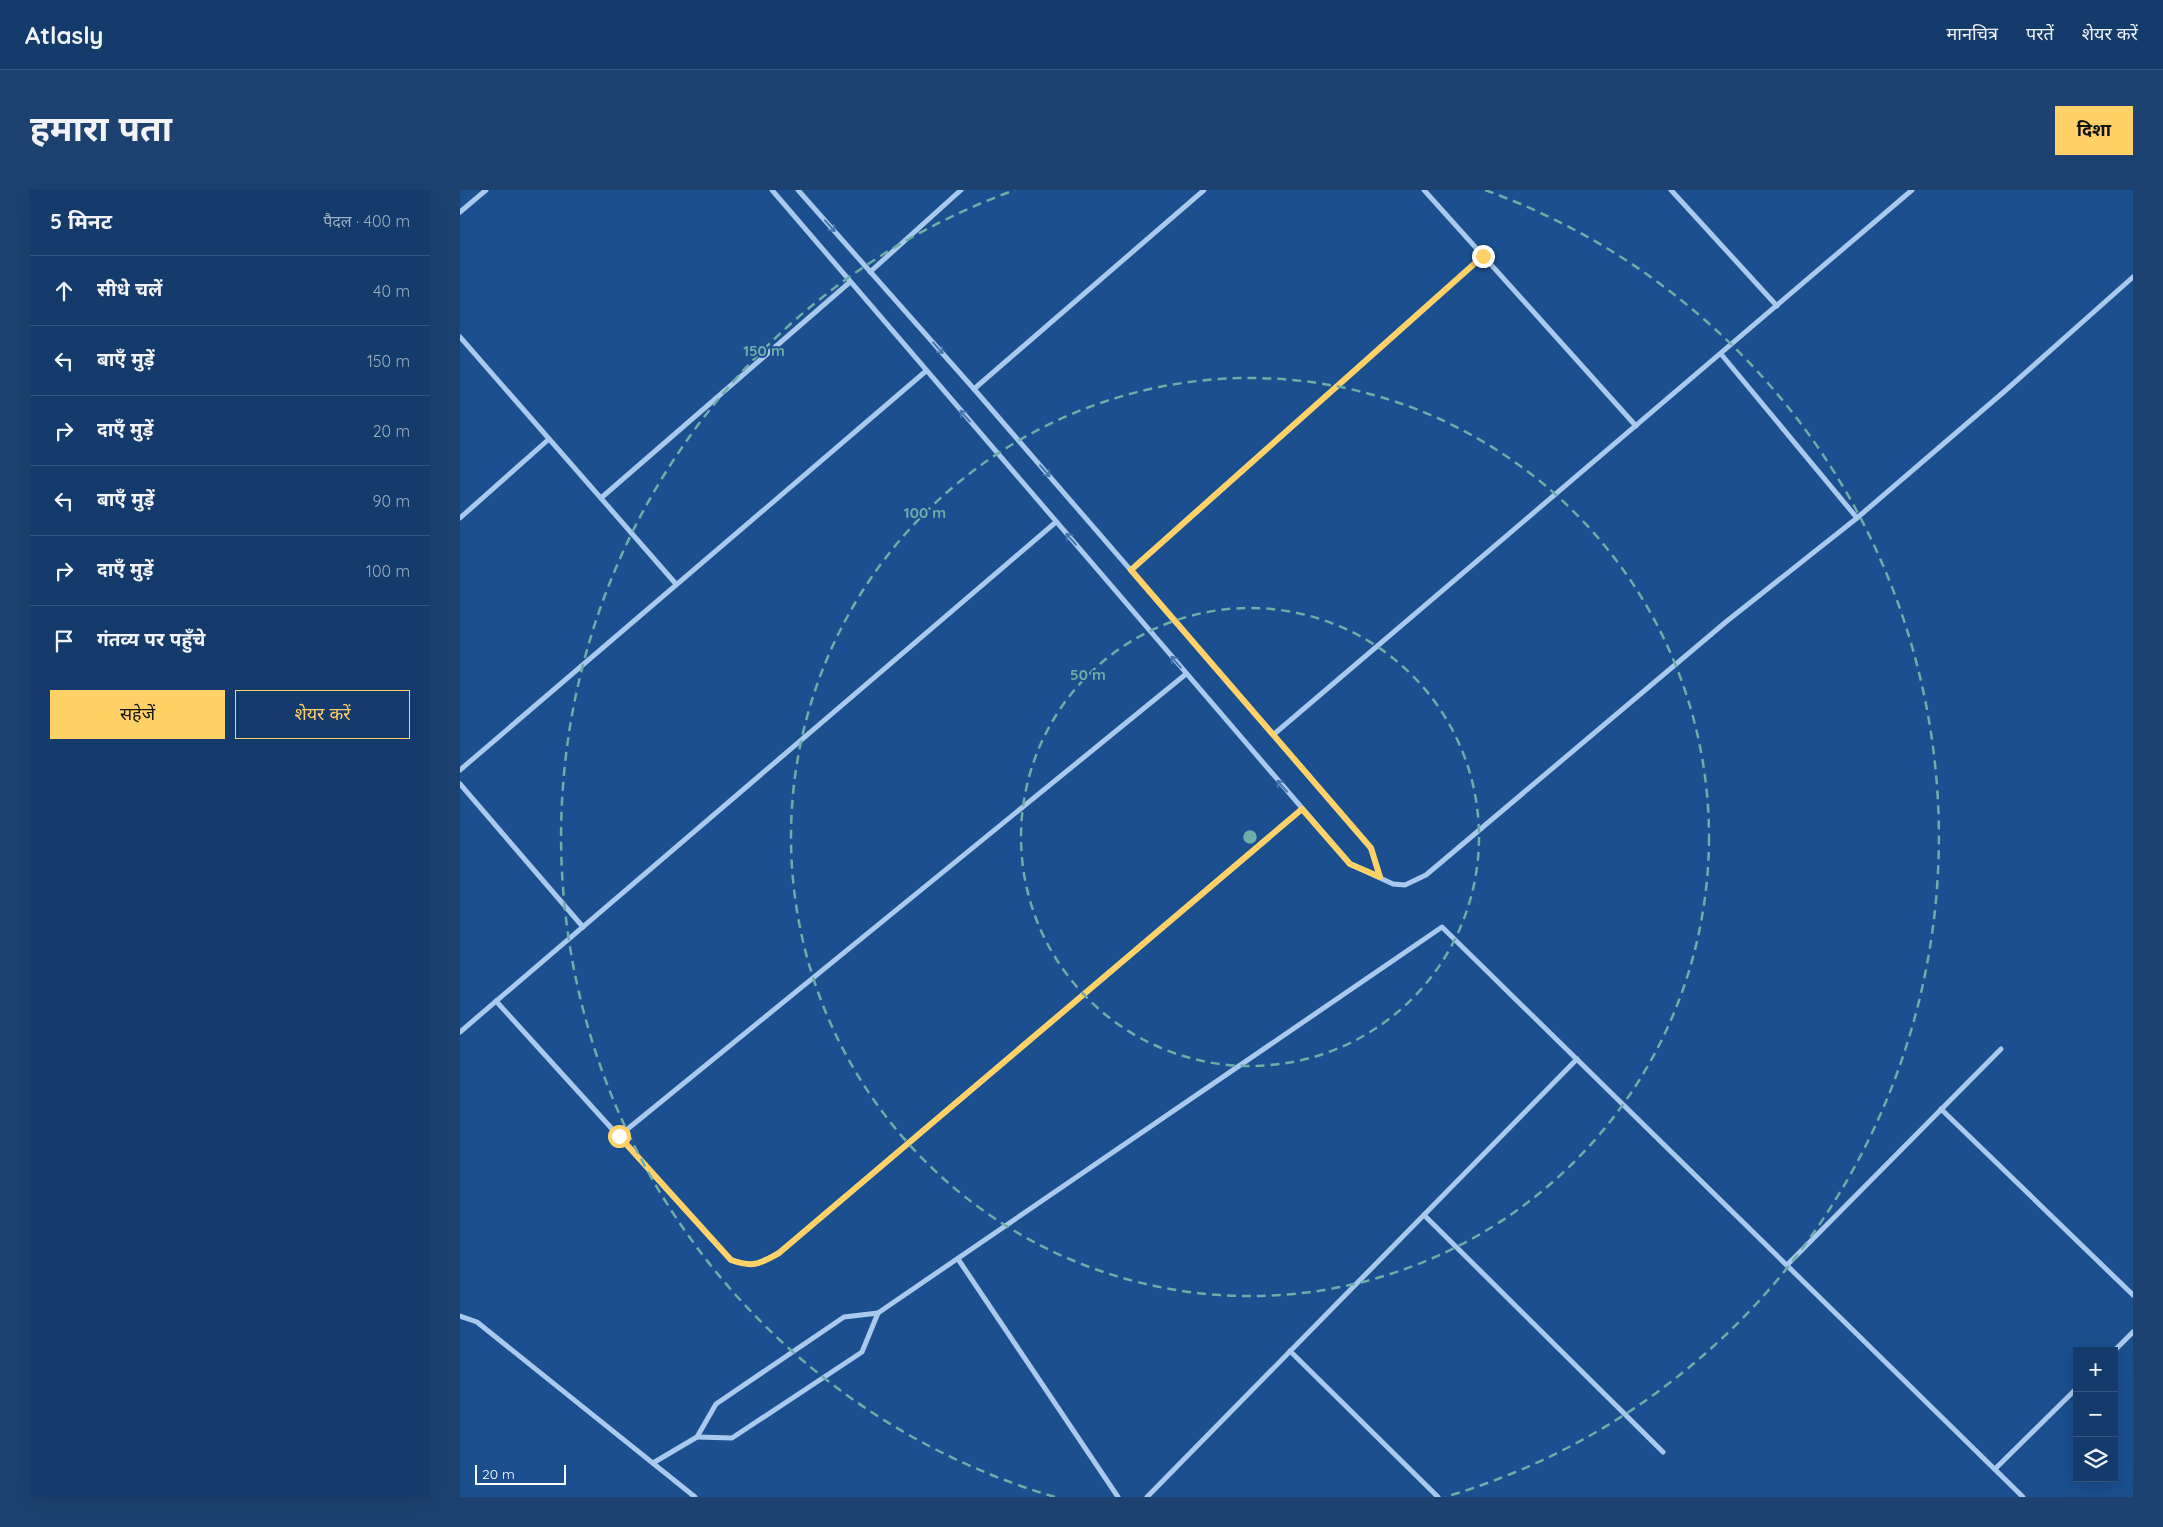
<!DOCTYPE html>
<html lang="hi">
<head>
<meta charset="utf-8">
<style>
  :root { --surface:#143b6b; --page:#1d4271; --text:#f1f3f6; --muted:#9dadc1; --line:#33557e; --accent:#ffd166 }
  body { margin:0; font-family:Quicksand,"Noto Sans Devanagari",sans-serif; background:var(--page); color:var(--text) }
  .controls { position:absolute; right:15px; bottom:15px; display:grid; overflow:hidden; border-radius:0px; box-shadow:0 5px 20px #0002 }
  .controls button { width:45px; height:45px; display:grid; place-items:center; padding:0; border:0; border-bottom:1px solid var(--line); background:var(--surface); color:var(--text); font:25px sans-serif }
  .scale { position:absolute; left:15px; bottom:12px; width:91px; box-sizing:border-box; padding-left:5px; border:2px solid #fff; border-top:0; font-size:14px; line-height:18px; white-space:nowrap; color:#fff; -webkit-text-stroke:4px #1b4f8f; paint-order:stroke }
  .stop { position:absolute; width:15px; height:15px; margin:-11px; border:4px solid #ffd166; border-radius:50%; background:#fff }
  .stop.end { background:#ffd166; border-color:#fff; box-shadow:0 1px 5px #0008 }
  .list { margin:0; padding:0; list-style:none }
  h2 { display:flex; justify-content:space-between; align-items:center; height:65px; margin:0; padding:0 20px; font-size:21px }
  h2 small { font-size:16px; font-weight:400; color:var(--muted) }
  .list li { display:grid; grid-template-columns:32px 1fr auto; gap:15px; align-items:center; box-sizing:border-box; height:70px; padding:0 20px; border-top:1px solid var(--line) }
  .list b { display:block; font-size:19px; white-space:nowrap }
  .list em { font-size:16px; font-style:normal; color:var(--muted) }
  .actions { display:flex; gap:10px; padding:15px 20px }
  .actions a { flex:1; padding:11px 0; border:1px solid var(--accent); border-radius:0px; text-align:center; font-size:18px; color:var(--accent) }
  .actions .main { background:var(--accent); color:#111 }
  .icon { flex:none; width:28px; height:28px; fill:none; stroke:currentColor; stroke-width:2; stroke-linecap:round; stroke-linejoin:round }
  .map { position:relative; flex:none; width:1673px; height:1307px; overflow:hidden; border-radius:0px }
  header { display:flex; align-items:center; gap:30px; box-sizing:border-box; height:70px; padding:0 25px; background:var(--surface); border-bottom:1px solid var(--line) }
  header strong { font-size:24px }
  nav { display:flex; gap:28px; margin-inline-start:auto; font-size:18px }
  .intro { display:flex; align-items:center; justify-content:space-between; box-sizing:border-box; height:120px; padding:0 30px }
  h1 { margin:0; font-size:35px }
  .button { padding:12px 22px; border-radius:0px; background:var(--accent); color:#111; font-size:18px; font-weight:700 }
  main { display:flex; gap:30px; padding:0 30px }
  aside { flex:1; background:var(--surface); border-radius:0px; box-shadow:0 5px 20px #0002 }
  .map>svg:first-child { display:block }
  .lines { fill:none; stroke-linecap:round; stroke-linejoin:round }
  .street { stroke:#a9c9ee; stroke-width:5 }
  .oneway { stroke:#4674ac }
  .route { stroke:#ffd166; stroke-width:6 }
  .ring { fill:none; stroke:#6fada8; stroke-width:2.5; stroke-dasharray:9 6 }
  .centre { fill:#6fada8; stroke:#1b4f8f; stroke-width:2.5 }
  .ring-label { font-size:15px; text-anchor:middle; font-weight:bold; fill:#6fada8; stroke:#1b4f8f; stroke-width:4; stroke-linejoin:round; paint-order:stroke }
</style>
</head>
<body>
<header>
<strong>Atlasly</strong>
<nav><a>मानचित्र</a><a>परतें</a><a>शेयर करें</a></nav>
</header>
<div class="intro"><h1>हमारा पता</h1><a class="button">दिशा</a></div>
<main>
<aside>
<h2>5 मिनट<small>पैदल · 400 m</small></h2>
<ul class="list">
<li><svg class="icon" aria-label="ahead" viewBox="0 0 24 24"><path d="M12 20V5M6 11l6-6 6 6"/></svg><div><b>सीधे चलें</b></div><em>40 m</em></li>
<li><svg class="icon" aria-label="left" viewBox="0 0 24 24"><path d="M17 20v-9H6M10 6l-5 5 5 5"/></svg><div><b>बाएँ मुड़ें</b></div><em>150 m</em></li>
<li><svg class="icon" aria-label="right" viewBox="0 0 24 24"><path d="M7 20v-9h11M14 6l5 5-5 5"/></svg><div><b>दाएँ मुड़ें</b></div><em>20 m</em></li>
<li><svg class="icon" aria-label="left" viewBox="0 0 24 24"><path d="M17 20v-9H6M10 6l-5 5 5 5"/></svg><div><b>बाएँ मुड़ें</b></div><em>90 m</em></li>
<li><svg class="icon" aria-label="right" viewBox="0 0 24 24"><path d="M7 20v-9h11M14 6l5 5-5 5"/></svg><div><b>दाएँ मुड़ें</b></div><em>100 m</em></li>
<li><svg class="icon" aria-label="arrive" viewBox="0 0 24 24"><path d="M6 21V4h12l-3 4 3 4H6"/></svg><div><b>गंतव्य पर पहुँचे</b></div></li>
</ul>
<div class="actions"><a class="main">सहेजें</a><a>शेयर करें</a></div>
</aside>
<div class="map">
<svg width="1673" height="1307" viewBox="0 0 1673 1307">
  <rect width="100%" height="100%" fill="#1b4f8f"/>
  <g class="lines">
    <g class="street">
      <path d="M312,0L890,674L933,694L945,695L966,685L1267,431L1397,328L1546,200L1673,87"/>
      <path d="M338,0L514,199L911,658L920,687"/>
      <path d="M964,0L1176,236"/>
      <path d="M1211,0L1317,116"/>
      <path d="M0,22L26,0"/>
      <path d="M410,82L501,0"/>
      <path d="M0,147L216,394"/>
      <path d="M1261,164L1397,328"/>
      <path d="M514,199L744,0"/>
      <path d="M141,308L390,92"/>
      <path d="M0,328L89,249"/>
      <path d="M671,380L1023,66"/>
      <path d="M813,545L1452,0"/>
      <path d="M0,580L466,181"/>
      <path d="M0,594L123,737"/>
      <path d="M36,811L271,1070C294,1078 299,1074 319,1063L842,619"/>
      <path d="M0,842L596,332"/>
      <path d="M1481,919L1673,1105"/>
      <path d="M159,946L726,484"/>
      <path d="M964,1025L1203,1262"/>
      <path d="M498,1069L658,1307"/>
      <path d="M1327,1075L1541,859"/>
      <path d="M0,1126L17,1132L235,1307"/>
      <path d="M830,1161L978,1307"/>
      <path d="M1654,1161L1673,1142"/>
      <path d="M237,1247L272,1248L402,1162L418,1123"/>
      <path d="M193,1273L237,1247L256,1214L384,1127L418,1123L982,737L1563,1307"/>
      <path d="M1535,1279L1617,1198"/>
      <path d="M687,1307L1117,869"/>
    </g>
  </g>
  <defs><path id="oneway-shaft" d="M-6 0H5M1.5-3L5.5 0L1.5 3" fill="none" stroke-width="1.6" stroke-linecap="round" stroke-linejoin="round" transform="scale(1.25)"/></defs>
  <g class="oneway">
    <use href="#oneway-shaft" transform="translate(370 36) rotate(48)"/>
    <use href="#oneway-shaft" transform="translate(478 158) rotate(48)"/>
    <use href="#oneway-shaft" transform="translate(505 226) rotate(-131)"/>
    <use href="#oneway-shaft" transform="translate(585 281) rotate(49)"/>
    <use href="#oneway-shaft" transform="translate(611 349) rotate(-131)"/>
    <use href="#oneway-shaft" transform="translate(716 472) rotate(-131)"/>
    <use href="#oneway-shaft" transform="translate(822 596) rotate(-131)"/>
  </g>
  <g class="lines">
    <path class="route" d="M159,946L271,1070C294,1078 299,1074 319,1063L842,619L890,674L920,687L911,658L671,380L1023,66"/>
  </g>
  <g class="ring">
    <circle cx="790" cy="647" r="229"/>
    <circle cx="790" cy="647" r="459"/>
    <path d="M595 1307A688 688 0 0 1 555 0M1025 0A688 688 0 0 1 985 1307"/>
  </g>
  <circle cx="790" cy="647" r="8" class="centre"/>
  <g class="ring-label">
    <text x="304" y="166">150 m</text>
    <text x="465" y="328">100 m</text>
    <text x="628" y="490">50 m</text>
  </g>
</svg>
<div class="controls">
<button>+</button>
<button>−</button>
<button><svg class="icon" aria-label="layers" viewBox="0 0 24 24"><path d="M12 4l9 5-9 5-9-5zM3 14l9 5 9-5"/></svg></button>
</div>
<div class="scale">20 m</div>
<div class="stop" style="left:159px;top:946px"></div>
<div class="stop end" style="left:1023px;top:66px"></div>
</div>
</main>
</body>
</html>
